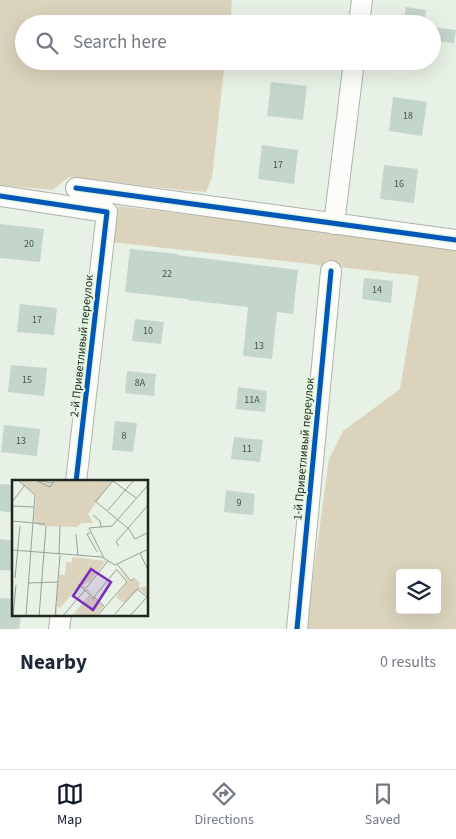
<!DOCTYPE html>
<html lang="en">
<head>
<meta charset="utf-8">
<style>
  :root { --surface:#fff; --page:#f2f2f3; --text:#1f2937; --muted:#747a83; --line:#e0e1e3; --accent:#111827 }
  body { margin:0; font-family:"Source Sans 3",sans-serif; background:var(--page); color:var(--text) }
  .controls { position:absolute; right:15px; bottom:15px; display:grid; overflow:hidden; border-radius:5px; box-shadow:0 5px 20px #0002 }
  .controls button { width:45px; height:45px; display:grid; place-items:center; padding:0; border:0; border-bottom:1px solid var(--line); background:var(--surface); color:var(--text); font:25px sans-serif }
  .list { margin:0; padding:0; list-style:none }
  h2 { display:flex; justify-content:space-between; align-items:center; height:65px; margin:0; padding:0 20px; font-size:21px }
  h2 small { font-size:16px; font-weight:400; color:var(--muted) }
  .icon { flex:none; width:28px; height:28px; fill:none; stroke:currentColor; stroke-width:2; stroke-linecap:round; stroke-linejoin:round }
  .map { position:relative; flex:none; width:456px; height:629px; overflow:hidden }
  .search { position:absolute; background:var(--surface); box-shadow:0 5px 20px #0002; left:15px; right:15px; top:15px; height:55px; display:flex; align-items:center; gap:12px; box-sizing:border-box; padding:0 18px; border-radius:28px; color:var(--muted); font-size:19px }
  .sheet { height:140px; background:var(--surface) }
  nav { display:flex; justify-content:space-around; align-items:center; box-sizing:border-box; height:70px; border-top:1px solid var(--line); background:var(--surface); font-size:14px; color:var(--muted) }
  nav a { display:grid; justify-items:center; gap:2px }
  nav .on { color:var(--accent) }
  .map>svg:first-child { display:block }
  .green { fill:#dbd3bc; fill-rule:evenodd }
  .building { fill:#c4d5cc }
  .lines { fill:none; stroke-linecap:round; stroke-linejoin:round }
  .street-casing { stroke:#acb3aa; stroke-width:22 }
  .street { stroke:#fcfdfb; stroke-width:20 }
  .cycleway-casing { stroke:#e4f6e0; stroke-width:8 }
  .cycleway { stroke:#0057b8; stroke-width:5 }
  .labels { text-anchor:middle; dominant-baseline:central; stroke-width:4; stroke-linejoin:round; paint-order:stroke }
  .number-label { font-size:10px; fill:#48524a }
  .street-label { font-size:12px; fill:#1f261e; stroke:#e4f6e0 }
  .inset-road { fill:none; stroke:#98a095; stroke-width:1 }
  .view { fill:#7b2cbf; fill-opacity:0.15; stroke:#7b2cbf; stroke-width:2.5 }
  .inset-edge { fill:none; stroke:#1f261e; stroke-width:2.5 }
</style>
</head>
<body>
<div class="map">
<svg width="456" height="629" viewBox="0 0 456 629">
  <rect width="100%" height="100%" fill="#e8f1e5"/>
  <g class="green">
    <path d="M0,0H232L230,24H24V61H225L212,177L206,192C160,189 115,181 69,177L53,190L0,185Z"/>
    <path d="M118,206L456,247V629H306L329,459L343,431L400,389L419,276L111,242ZM400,573H437V610H400Z"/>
  </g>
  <g class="building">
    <path d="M406,7L426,10L424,24H404Z"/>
    <path d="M432,27L456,30L454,43L432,41Z"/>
    <path d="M271,82L307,86L303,120L267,116Z"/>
    <path d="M393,97L427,102L422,136L389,131Z"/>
    <path d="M262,145L298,150L294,184L258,179Z"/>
    <path d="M384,165L418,169L414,203L380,199Z"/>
    <path d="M0,224L44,229L40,262L0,258Z"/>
    <path d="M130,249L178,254L177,255L298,270L293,314L277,312L272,359L243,356L248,307L187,300V299L125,292Z"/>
    <path d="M364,278L393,281L391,303L362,299Z"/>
    <path d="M20,304L57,308L54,335L17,332Z"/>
    <path d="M135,319L164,322L161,344L132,341Z"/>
    <path d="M11,365L47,368L44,396L8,392Z"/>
    <path d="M127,371L156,374L154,396L125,393Z"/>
    <path d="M238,387L267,391L265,412L236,409Z"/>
    <path d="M115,421L137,423L133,452L112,450Z"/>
    <path d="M4,425L40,429L37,456L1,452Z"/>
    <path d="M234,437L263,440L260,462L231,459Z"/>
    <path d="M0,484L14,485V513L0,511Z"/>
    <path d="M226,490L255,494L253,515L224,512Z"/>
    <path d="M0,539L14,541V571L0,570Z"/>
    <path d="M0,598L14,599V615H21L19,629H0Z"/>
  </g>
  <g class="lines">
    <defs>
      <g id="street">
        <path d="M359,24L362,0"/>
        <path d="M76,188L456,240"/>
        <path d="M0,196L107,212L76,482"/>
        <path d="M334,224L354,61"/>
        <path d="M59,629L61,615"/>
        <path d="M297,629L331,271"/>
      </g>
    </defs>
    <use href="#street" class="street-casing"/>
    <use href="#street" class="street"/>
    <defs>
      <g id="cycleway">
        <path d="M76,188L456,240"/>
        <path d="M0,196L107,212L76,482"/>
        <path d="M297,629L331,271"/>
      </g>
    </defs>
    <use href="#cycleway" class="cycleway-casing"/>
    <use href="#cycleway" class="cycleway"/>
  </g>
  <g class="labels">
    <g class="number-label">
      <text x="408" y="116">18</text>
      <text x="278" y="165">17</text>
      <text x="399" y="184">16</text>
      <text x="29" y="244">20</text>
      <text x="167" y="274">22</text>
      <text x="377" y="290">14</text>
      <text x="37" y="320">17</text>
      <text x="148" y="331">10</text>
      <text x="259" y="346">13</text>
      <text x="27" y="380">15</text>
      <text x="140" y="383">8А</text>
      <text x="252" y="400">11А</text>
      <text x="124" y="436">8</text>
      <text x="21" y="441">13</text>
      <text x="247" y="449">11</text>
      <text x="239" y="503">9</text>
    </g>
    <g class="street-label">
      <text transform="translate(82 346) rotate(-84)">2-й Приветливый переулок</text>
      <text transform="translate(304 449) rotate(-85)">1-й Приветливый переулок</text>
    </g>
  </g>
  <g transform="translate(12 480)">
    <rect width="136" height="136" fill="#e8f1e5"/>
    <path d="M7,0L41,4L44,0L99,2L76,34L81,43H70L64,47L28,46L22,42L24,15ZM60,77L94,81L78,101L71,105L83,116L67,106L48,128L45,126V135L49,136L43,137L47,95H53L54,82H60ZM105,86L118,101L123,98L128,103L127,108L134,106L136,116L127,109L112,123L104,117L116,101ZM77,115L92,126L83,136L59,137Z" fill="#dbd3bc"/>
    <path class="inset-road" d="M6,0L23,15L14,136M23,0L38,7L43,0M61,0L101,1L124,18M27,1L42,3M83,21L117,49L123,59L137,52M0,22L13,5M83,22L101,1M0,26L22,27M96,30L122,0M81,35L88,41L89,47M0,41L33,44M78,53L75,54L85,72M64,54L66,76M107,66L104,62L137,24M137,69L128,73L137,92M0,70L90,77M47,74L48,46M90,77L103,85L128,73M92,78L77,48L100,46L137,4M105,84L119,101L122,98M3,98L8,46M16,103L46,102M66,104L83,119M74,108L96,81M92,126L82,117L105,89M103,134L125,109L135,117M1,137L4,105M27,137L34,46M43,137L48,75M50,137L73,110M84,137L115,102L105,90M117,137L135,117"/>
    <path class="view" d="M79,89L99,102L81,130L61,116Z"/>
    <rect width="136" height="136" class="inset-edge"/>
  </g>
</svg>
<div class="controls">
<button><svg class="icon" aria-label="layers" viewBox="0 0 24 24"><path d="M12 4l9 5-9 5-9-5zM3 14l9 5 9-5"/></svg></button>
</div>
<div class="search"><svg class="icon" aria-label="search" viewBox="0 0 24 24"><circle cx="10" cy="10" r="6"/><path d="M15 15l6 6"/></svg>Search here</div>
</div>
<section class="sheet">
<h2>Nearby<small>0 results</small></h2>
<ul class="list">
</ul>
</section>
<nav>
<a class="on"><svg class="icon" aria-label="map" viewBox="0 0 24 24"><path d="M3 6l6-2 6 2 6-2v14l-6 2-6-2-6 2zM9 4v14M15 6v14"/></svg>Map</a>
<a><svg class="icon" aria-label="directions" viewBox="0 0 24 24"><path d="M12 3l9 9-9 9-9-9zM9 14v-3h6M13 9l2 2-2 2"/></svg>Directions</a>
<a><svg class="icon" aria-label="saved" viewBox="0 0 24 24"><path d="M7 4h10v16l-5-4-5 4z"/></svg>Saved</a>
</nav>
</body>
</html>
